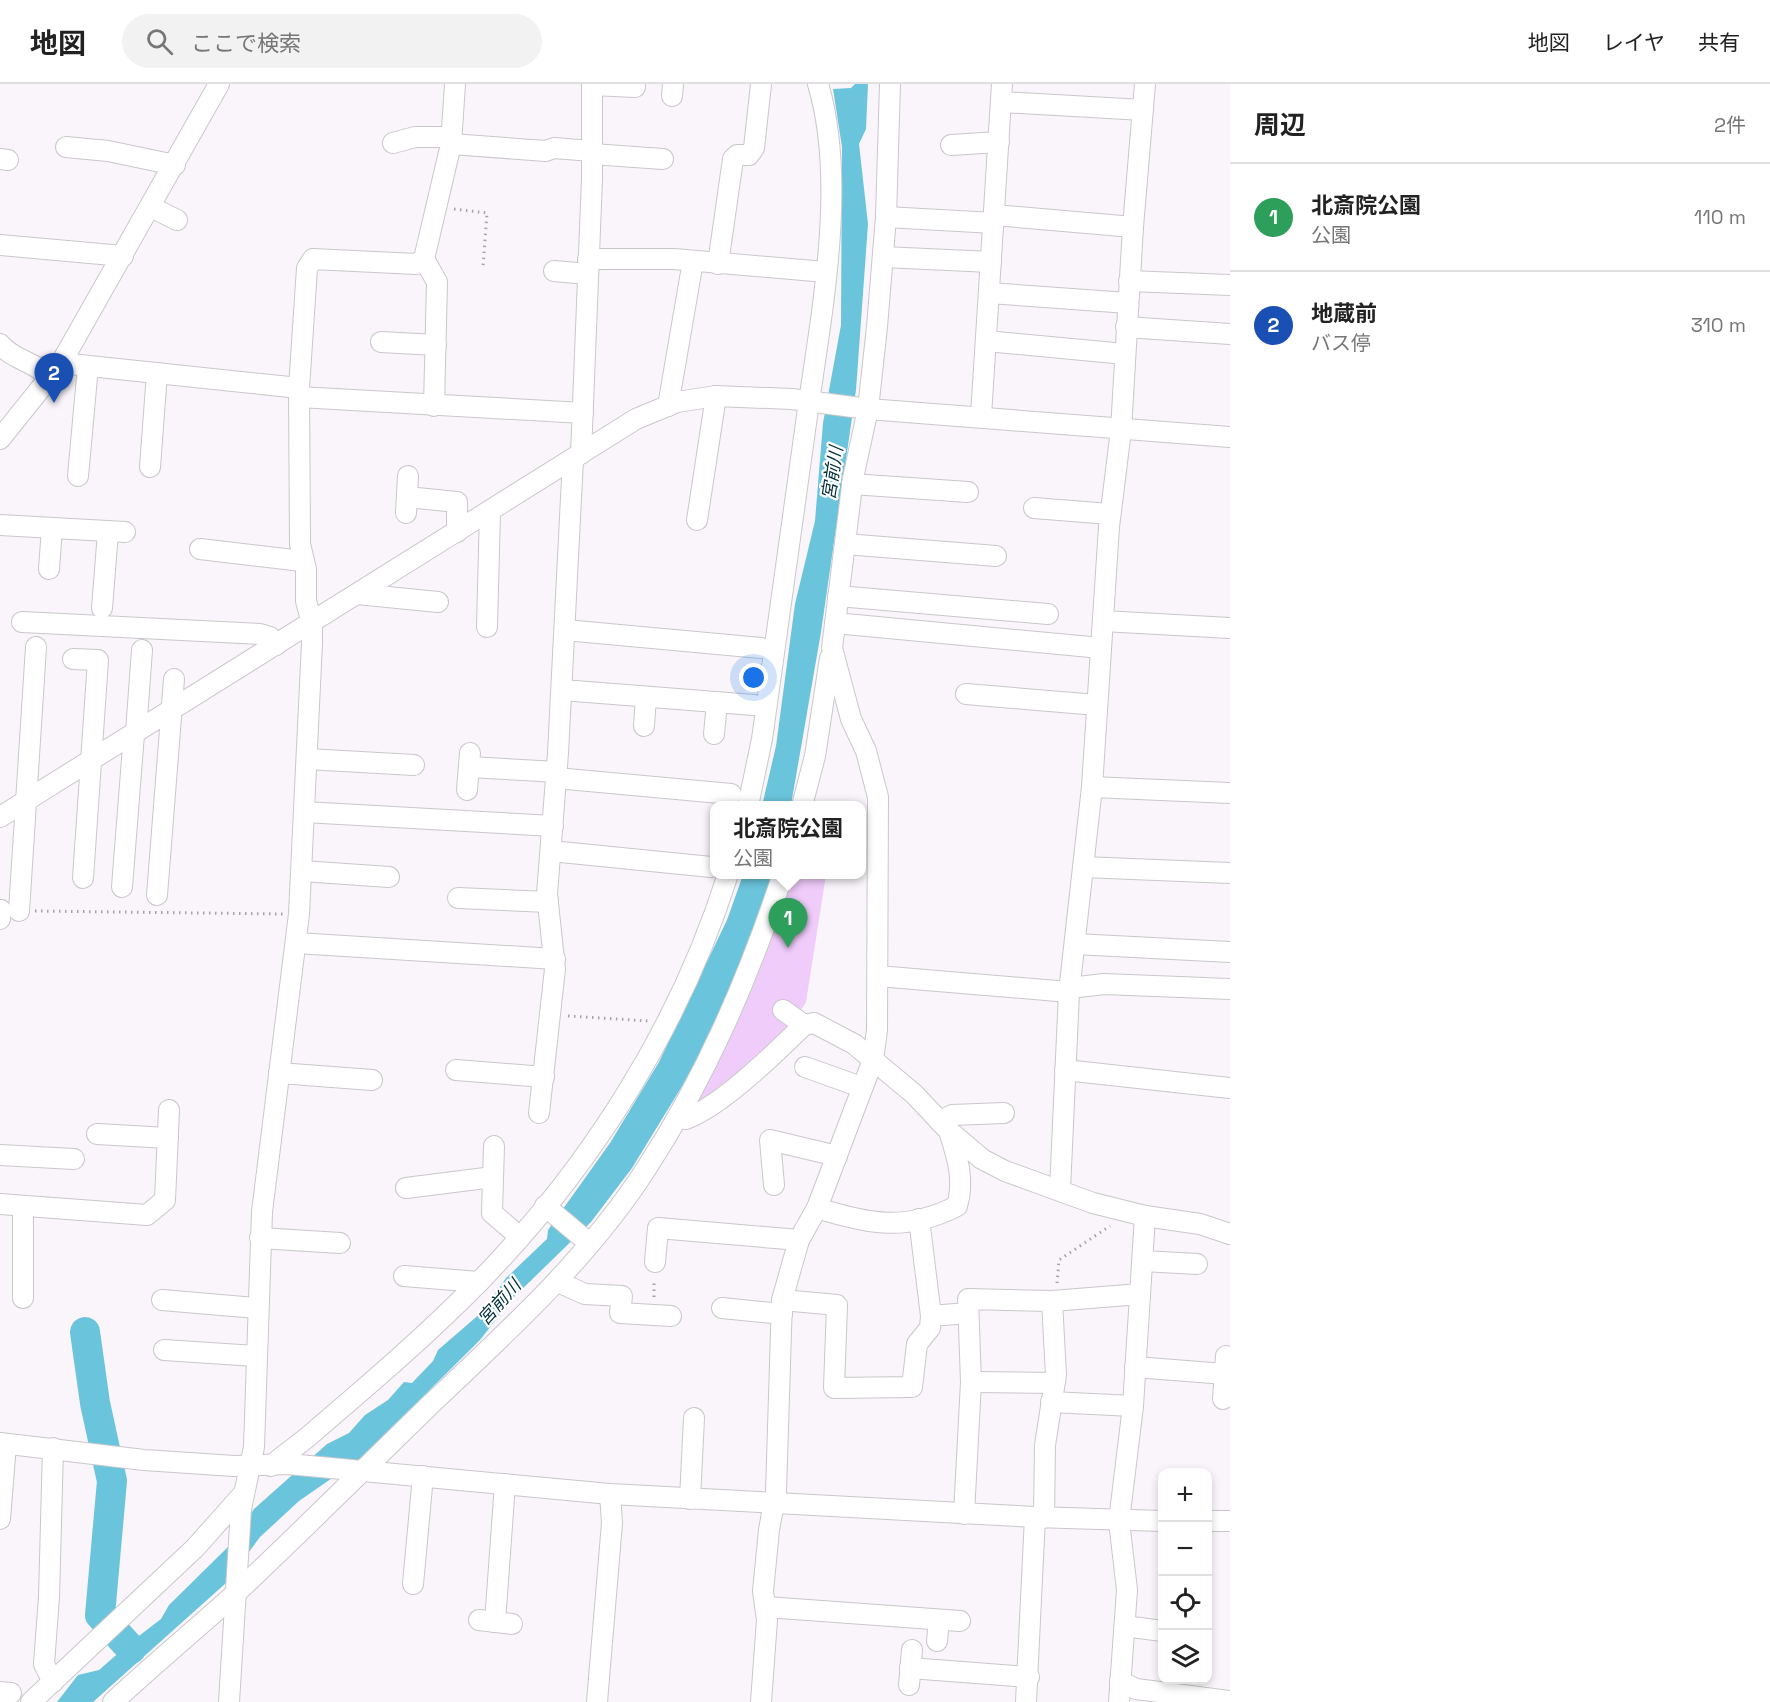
<!DOCTYPE html>
<html lang="ja">
<head>
<meta charset="utf-8">
<style>
  :root { --surface:#fff; --page:#f2f2f2; --text:#222; --muted:#767676; --line:#e0e0e0; --accent:#111827 }
  body { margin:0; font-family:"Space Grotesk","Noto Sans JP",sans-serif; background:var(--page); color:var(--text) }
  .controls { position:absolute; right:18px; bottom:18px; display:grid; overflow:hidden; border-radius:12px; box-shadow:0 3px 9px #0003 }
  .controls button { width:54px; height:54px; display:grid; place-items:center; padding:0; border:0; border-bottom:2px solid var(--line); background:var(--surface); color:var(--text); font:30px sans-serif }
  .you { position:absolute; left:754px; top:594px; width:21px; height:21px; margin:-15px; border:4px solid #fff; border-radius:50%; background:#1a73e8; box-shadow:0 0 0 9px #1a73e833 }
  .badge { display:grid; place-items:center; width:39px; height:39px; border-radius:50%; background:var(--accent); color:#fff; font-size:20px; font-weight:700 }
  .pin { position:absolute; translate:-50% -50px; filter:drop-shadow(0 2px 3px #0008) }
  .pin::after { content:''; position:absolute; top:32px; width:21px; height:18px; background:inherit; clip-path:polygon(0 0,100% 0,50% 100%) }
  .popup { position:absolute; left:710px; top:717px; width:156px; height:78px; box-sizing:border-box; display:grid; place-content:center; border-radius:12px; background:var(--surface); filter:drop-shadow(0 2px 4px #0005); font-size:20px; white-space:nowrap; color:var(--muted) }
  .popup b { font-size:22px; color:var(--text) }
  .popup::after { content:''; position:absolute; left:50%; top:100%; margin-left:-12px; border:12px solid transparent; border-top-color:var(--surface) }
  .list { margin:0; padding:0; list-style:none }
  h2 { display:flex; justify-content:space-between; align-items:center; height:78px; margin:0; padding:0 24px; font-size:26px }
  h2 small { font-size:20px; font-weight:400; color:var(--muted) }
  .list li { display:grid; grid-template-columns:39px 1fr auto; gap:18px; align-items:center; box-sizing:border-box; height:108px; padding:0 24px; border-top:2px solid var(--line) }
  .list b { display:block; font-size:22px; white-space:nowrap }
  .list p { margin:0; font-size:20px; white-space:nowrap; color:var(--muted) }
  .list em { font-size:20px; font-style:normal; color:var(--muted) }
  .icon { flex:none; width:33px; height:33px; fill:none; stroke:currentColor; stroke-width:2; stroke-linecap:round; stroke-linejoin:round }
  .map { position:relative; flex:none; width:1230px; height:1618px; overflow:hidden }
  header { display:flex; align-items:center; gap:36px; box-sizing:border-box; height:84px; padding:0 30px; background:var(--surface); border-bottom:2px solid var(--line) }
  header strong { font-size:28px }
  nav { display:flex; gap:33px; margin-inline-start:auto; font-size:21px }
  .search { width:420px; height:54px; background:var(--page); display:flex; align-items:center; gap:15px; box-sizing:border-box; padding:0 21px; border-radius:33px; color:var(--muted); font-size:22px }
  main { display:flex }
  aside { flex:1; background:var(--surface) }
  .map>svg:first-child { display:block }
  .green { fill:#f0ccfb }
  .water { fill:#6ac4dc }
  .lines { fill:none; stroke-linecap:round; stroke-linejoin:round }
  .river { stroke:#6ac4dc; stroke-width:30 }
  .street-casing { stroke:#cac7cb; stroke-width:22 }
  .path { stroke:#a6a3a7; stroke-width:3; stroke-dasharray:1.5 4.5; stroke-linecap:butt }
  .street { stroke:#fff; stroke-width:20 }
  .labels { text-anchor:middle; dominant-baseline:central; stroke-width:4.5; stroke-linejoin:round; paint-order:stroke }
  .water-label { font-size:18px; font-style:italic; fill:#022f39; stroke:#fff }
</style>
</head>
<body>
<header>
<strong>地図</strong>
<div class="search"><svg class="icon" aria-label="search" viewBox="0 0 24 24"><circle cx="10" cy="10" r="6"/><path d="M15 15l6 6"/></svg>ここで検索</div>
<nav><a>地図</a><a>レイヤ</a><a>共有</a></nav>
</header>
<main>
<div class="map">
<svg width="1230" height="1618" viewBox="0 0 1230 1618">
  <rect width="100%" height="100%" fill="#f9f5fa"/>
  <path class="green" d="M788,791H826L806,918L791,942L756,980L694,1021Z"/>
  <g class="water">
    <path d="M855,0H868L866,45L859,60L868,140L856,306L821,548L791,721L762,722L776,662L795,520L815,437L823,339L841,241L842,63L833,5L851,4Z"/>
    <path d="M743,791H773L762,827L717,937L684,999L632,1084L591,1138L513,1214L480,1256L361,1374L299,1417L260,1453L226,1499L93,1618H57L78,1591L99,1586L122,1566L112,1556L123,1548L135,1555L161,1535L169,1521L230,1461L254,1425L327,1360L349,1349L365,1331L388,1316L404,1298L412,1299L433,1277L438,1266L482,1228L506,1194L547,1155L548,1146L610,1059L659,978L727,836Z"/>
  </g>
  <g class="lines">
    <path class="river" d="M85,1248L95,1319L112,1397L100,1531L131,1565"/>
    <defs>
      <g id="street">
        <path d="M592,1L635,3"/>
        <path d="M672,12L673,0"/>
        <path d="M1002,18L1143,26"/>
        <path d="M393,59L415,53H451"/>
        <path d="M451,60L546,67L554,64L592,67"/>
        <path d="M951,61L999,58"/>
        <path d="M66,63L108,67L175,81"/>
        <path d="M592,70L663,75"/>
        <path d="M0,75L8,76"/>
        <path d="M151,123L177,136"/>
        <path d="M994,131L1133,143"/>
        <path d="M886,133L994,139"/>
        <path d="M0,161L123,172"/>
        <path d="M883,173L991,178"/>
        <path d="M424,175L437,198L434,322"/>
        <path d="M588,175H674L826,188"/>
        <path d="M718,180L733,75L737,71H749L754,64L761,0"/>
        <path d="M554,187L588,190"/>
        <path d="M1129,197L1230,201"/>
        <path d="M989,209L1128,219"/>
        <path d="M1126,243L1230,250"/>
        <path d="M986,257L1125,270"/>
        <path d="M381,258L436,261"/>
        <path d="M0,260C14,277 35,277 49,293"/>
        <path d="M61,279L299,304"/>
        <path d="M299,313L583,329"/>
        <path d="M668,322L693,177"/>
        <path d="M981,332L1002,0"/>
        <path d="M0,355L61,279L219,0"/>
        <path d="M581,370L592,95V0"/>
        <path d="M150,383L157,289"/>
        <path d="M78,392L88,282"/>
        <path d="M852,400L968,408"/>
        <path d="M407,413L457,418V448"/>
        <path d="M1034,424L1110,430"/>
        <path d="M406,429L408,392"/>
        <path d="M697,436L716,312"/>
        <path d="M0,441L125,448"/>
        <path d="M845,460L996,472"/>
        <path d="M200,465L302,477"/>
        <path d="M49,485L52,444"/>
        <path d="M357,510L438,518"/>
        <path d="M838,512L1048,530"/>
        <path d="M102,524L108,448"/>
        <path d="M1103,537L1230,544"/>
        <path d="M22,538L260,550L270,553L276,561"/>
        <path d="M835,539L1101,564"/>
        <path d="M487,543L490,427"/>
        <path d="M565,546L761,564"/>
        <path d="M73,575L98,576L83,794"/>
        <path d="M562,606L754,621"/>
        <path d="M966,610L1097,621"/>
        <path d="M644,642L646,613"/>
        <path d="M136,648L142,566"/>
        <path d="M714,650L717,618"/>
        <path d="M307,675L414,681"/>
        <path d="M469,683L557,688"/>
        <path d="M556,694L731,710"/>
        <path d="M1092,703L1230,709"/>
        <path d="M467,706L470,669"/>
        <path d="M748,722L762,655C777,545 793,435 808,325C822,226 847,97 818,0"/>
        <path d="M802,722L815,672L830,574"/>
        <path d="M304,728L553,742"/>
        <path d="M0,733L636,335L677,318L716,312L792,315L868,325L1230,353"/>
        <path d="M551,767L711,783"/>
        <path d="M1083,783L1230,789"/>
        <path d="M302,787L389,793"/>
        <path d="M122,803L134,650"/>
        <path d="M157,811L174,595"/>
        <path d="M458,814L548,818"/>
        <path d="M19,827L36,563"/>
        <path d="M0,835L1,826"/>
        <path d="M296,859L555,875"/>
        <path d="M1075,860L1230,868"/>
        <path d="M878,892L1069,908"/>
        <path d="M1070,904L1104,900L1230,905"/>
        <path d="M783,926L804,941"/>
        <path d="M805,983L861,1003"/>
        <path d="M456,986L544,993"/>
        <path d="M1065,986L1230,1004"/>
        <path d="M279,989L372,996"/>
        <path d="M539,1029L555,885L547,810L558,669L573,375"/>
        <path d="M679,1032L686,1035C723,1021 775,969 804,941L814,939L854,960L914,1010L949,1047L982,1075L1005,1087L1093,1119L1145,1132L1200,1140L1230,1150"/>
        <path d="M940,1038L952,1031L1004,1029"/>
        <path d="M97,1050L168,1054"/>
        <path d="M494,1062L492,1129L520,1153"/>
        <path d="M0,1071L74,1075"/>
        <path d="M774,1101L770,1056L837,1072"/>
        <path d="M406,1104L493,1093"/>
        <path d="M1060,1106L1069,908L1092,703L1109,443L1121,346L1133,143L1145,0"/>
        <path d="M0,1120L147,1131L165,1116L169,1026"/>
        <path d="M545,1122L589,1159"/>
        <path d="M817,1124C868,1140 906,1148 957,1122C965,1096 957,1072 949,1047"/>
        <path d="M260,1154L340,1159"/>
        <path d="M1143,1177L1197,1180"/>
        <path d="M655,1178L658,1144L799,1156"/>
        <path d="M404,1192L479,1198"/>
        <path d="M558,1198L585,1210L622,1212L620,1229L671,1232"/>
        <path d="M23,1214V1122"/>
        <path d="M162,1216L257,1224"/>
        <path d="M782,1216L837,1221L834,1304L912,1303L917,1260L930,1244L931,1232L919,1135"/>
        <path d="M1052,1217L1140,1210"/>
        <path d="M722,1224L782,1230"/>
        <path d="M931,1232L968,1229"/>
        <path d="M164,1266L256,1272"/>
        <path d="M1135,1283L1225,1290"/>
        <path d="M971,1298L1054,1299"/>
        <path d="M1223,1315L1226,1272"/>
        <path d="M1051,1318L1133,1322"/>
        <path d="M0,1359L144,1376L234,1382L288,1380L610,1410L1035,1433L1162,1437"/>
        <path d="M271,1382C286,1369 303,1358 317,1345C372,1298 428,1250 479,1198C590,1084 680,943 728,790"/>
        <path d="M690,1415L694,1334"/>
        <path d="M964,1430L971,1298L968,1215L1052,1217L1056,1291L1045,1361L1044,1434"/>
        <path d="M0,1435L6,1360"/>
        <path d="M1208,1437H1230"/>
        <path d="M413,1500L423,1392"/>
        <path d="M766,1523L960,1537"/>
        <path d="M479,1536L512,1540"/>
        <path d="M495,1538L505,1400"/>
        <path d="M1125,1542L1162,1547"/>
        <path d="M937,1557L939,1536"/>
        <path d="M910,1584L1029,1593"/>
        <path d="M1120,1597L1136,1605L1230,1617"/>
        <path d="M53,1598L44,1580L49,1513L53,1364"/>
        <path d="M909,1601L912,1566"/>
        <path d="M0,1608L11,1609"/>
        <path d="M31,1618L195,1464L244,1409"/>
        <path d="M113,1618C153,1581 195,1546 235,1510C301,1448 365,1384 430,1321C507,1248 588,1175 646,1085C706,993 748,895 783,790"/>
        <path d="M229,1618L241,1425L254,1363L262,1128L299,830L312,559V539L306,517V485L300,460L299,304L307,184L313,175L416,180L424,175L451,60L455,0"/>
        <path d="M597,1618L612,1439L610,1410"/>
        <path d="M761,1618L767,1536L763,1507L769,1446L776,1408L782,1216L799,1156L817,1124L873,976L877,946L878,713L866,667L851,635L832,564L853,394L868,325L877,243L886,133L890,0"/>
        <path d="M1026,1618L1035,1433"/>
        <path d="M1119,1618L1127,1506L1119,1437L1133,1322L1145,1132"/>
      </g>
    </defs>
    <use href="#street" class="street-casing"/>
    <g class="path">
      <path d="M454,125L487,129L483,183"/>
      <path d="M35,827L283,830"/>
      <path d="M568,932L648,937"/>
      <path d="M1057,1199L1059,1176L1110,1142"/>
      <path d="M654,1213V1196"/>
    </g>
    <use href="#street" class="street"/>
  </g>
  <g class="labels">
    <g class="water-label">
      <text transform="translate(832 389) rotate(-81)">宮前川</text>
      <text transform="translate(499 1218) rotate(-48)">宮前川</text>
    </g>
  </g>
</svg>
<div class="controls">
<button>+</button>
<button>−</button>
<button><svg class="icon" aria-label="locate" viewBox="0 0 24 24"><circle cx="12" cy="12" r="6"/><path d="M12 2v4M12 18v4M2 12h4M18 12h4"/></svg></button>
<button><svg class="icon" aria-label="layers" viewBox="0 0 24 24"><path d="M12 4l9 5-9 5-9-5zM3 14l9 5 9-5"/></svg></button>
</div>
<div class="you"></div>
<div class="pin badge" style="left:788px;top:864px;background:#2e9e5b">1</div>
<div class="popup"><b>北斎院公園</b>公園</div>
<div class="pin badge" style="left:54px;top:319px;background:#1a4fb4">2</div>
</div>
<aside>
<h2>周辺<small>2件</small></h2>
<ul class="list">
<li><span class="badge" style="background:#2e9e5b">1</span><div><b>北斎院公園</b><p>公園</p></div><em>110 m</em></li>
<li><span class="badge" style="background:#1a4fb4">2</span><div><b>地蔵前</b><p>バス停</p></div><em>310 m</em></li>
</ul>
</aside>
</main>
</body>
</html>
